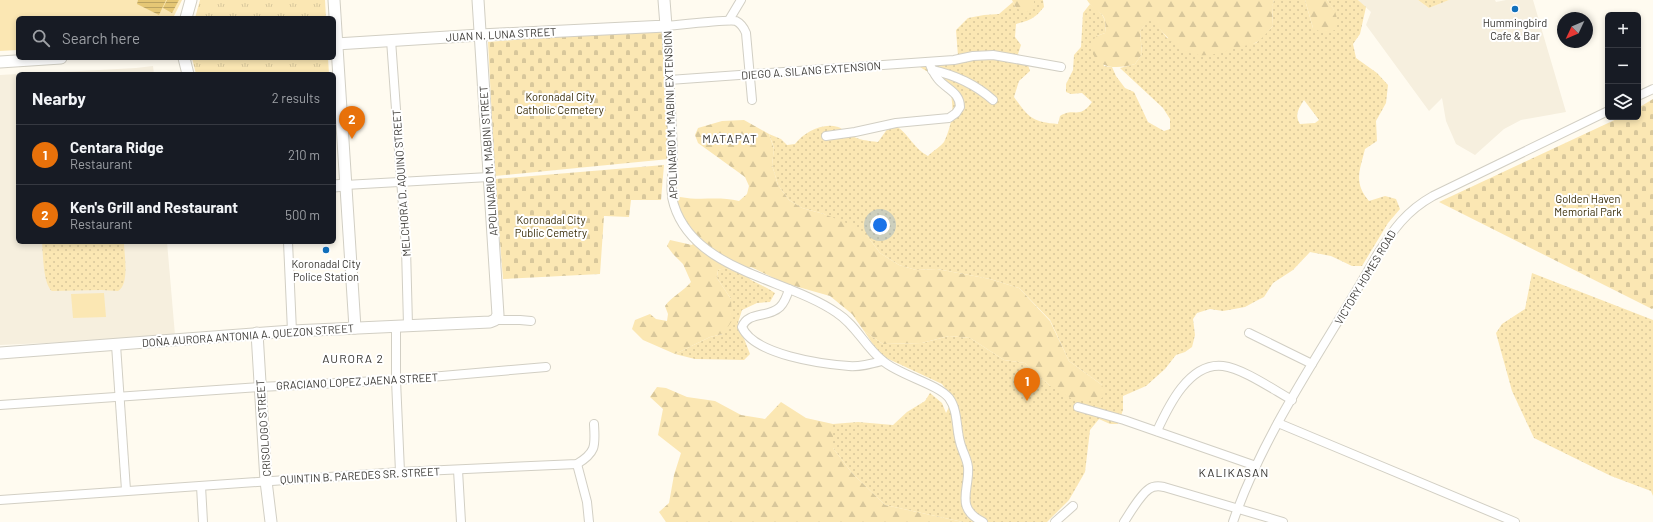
<!DOCTYPE html>
<html lang="en">
<head>
<meta charset="utf-8">
<style>
  :root { --surface:#171b24; --page:#20242c; --text:#f1f3f6; --muted:#9ea1a6; --line:#363941; --accent:#1170bc }
  body { margin:0; font-family:Barlow,sans-serif; background:var(--page); color:var(--text) }
  .controls { position:absolute; right:12px; top:12px; display:grid; overflow:hidden; border-radius:6px; box-shadow:0 2px 6px #0003 }
  .controls button { width:36px; height:36px; display:grid; place-items:center; padding:0; border:0; border-bottom:1px solid var(--line); background:var(--surface); color:var(--text); font:20px sans-serif }
  .compass { position:absolute; left:1557px; top:12px; width:36px; height:36px; border-radius:50%; background:var(--surface); box-shadow:0 2px 6px #0003; rotate:226deg }
  .you { position:absolute; left:880px; top:225px; width:14px; height:14px; margin:-10px; border:3px solid #fff; border-radius:50%; background:#1a73e8; box-shadow:0 0 0 6px #1a73e833 }
  .badge { display:grid; place-items:center; width:26px; height:26px; border-radius:50%; background:var(--accent); color:#fff; font-size:13px; font-weight:700 }
  .pin { position:absolute; translate:-50% -33px; filter:drop-shadow(0 1px 2px #0008) }
  .pin::after { content:''; position:absolute; top:21px; width:14px; height:12px; background:inherit; clip-path:polygon(0 0,100% 0,50% 100%) }
  .list { margin:0; padding:0; list-style:none }
  h2 { display:flex; justify-content:space-between; align-items:center; height:52px; margin:0; padding:0 16px; font-size:17px }
  h2 small { font-size:13px; font-weight:400; color:var(--muted) }
  .list li { display:grid; grid-template-columns:26px 1fr auto; gap:12px; align-items:center; box-sizing:border-box; height:60px; padding:0 16px; border-top:1px solid var(--line) }
  .list b { display:block; font-size:15px; white-space:nowrap }
  .list p { margin:0; font-size:13px; white-space:nowrap; color:var(--muted) }
  .list em { font-size:13px; font-style:normal; color:var(--muted) }
  .icon { flex:none; width:22px; height:22px; fill:none; stroke:currentColor; stroke-width:2; stroke-linecap:round; stroke-linejoin:round }
  .map { position:relative; flex:none; width:1653px; height:522px; overflow:hidden }
  .search { position:absolute; background:var(--surface); box-shadow:0 2px 6px #0003; left:16px; top:16px; width:320px; height:44px; display:flex; align-items:center; gap:10px; box-sizing:border-box; padding:0 14px; border-radius:6px; color:var(--muted); font-size:15px }
  .panel { position:absolute; background:var(--surface); box-shadow:0 2px 6px #0003; left:16px; top:72px; width:320px; height:172px; border-radius:6px }
  .map>svg:first-child { display:block }
  .built { fill:#f6efde }
  .grass { fill:url(#grass-dots); fill-rule:evenodd }
  .forest { fill:url(#forest-firs) }
  .cemetery { fill:url(#cemetery-stones) }
  .park { fill:url(#park-tufts) }
  .garden { fill:#fbe7b3 }
  .water { fill:url(#water-rules) }
  .lines { fill:none; stroke-linecap:round; stroke-linejoin:round }
  .minor-casing { stroke:#d2cfc4; stroke-width:10 }
  .tertiary-casing { stroke:#d2cfc4; stroke-width:13 }
  .minor { stroke:#fff; stroke-width:8 }
  .tertiary { stroke:#fff; stroke-width:11 }
  .poi-dot { fill:#1170bc; stroke:#fff; stroke-width:1.5 }
  .labels { text-anchor:middle; dominant-baseline:central; stroke-width:4; stroke-linejoin:round; paint-order:stroke }
  .poi-label { font-size:11px; fill:#3a3834; stroke:#fff }
  .street-label { font-size:11px; fill:#3a3834; stroke:#fff }
  .park-label { font-size:11px; fill:#392c07; stroke:#fff }
  .neighbourhood-label { font-size:12px; letter-spacing:1px; fill:#3a3834; stroke:#fff }
</style>
</head>
<body>
<div class="map">
<svg width="1653" height="522" viewBox="0 0 1653 522">
  <defs>
    <pattern id="grass-dots" width="8" height="8" patternUnits="userSpaceOnUse"><rect width="8" height="8" fill="#fbe7b3"/><path d="M2 2h.1M6 6h.1" fill="none" stroke="#d8c79b" stroke-width="1.8" stroke-linecap="round"/></pattern>
    <pattern id="forest-firs" width="22" height="20" patternUnits="userSpaceOnUse"><rect width="22" height="20" fill="#fbe7b3"/><path d="M5 1l3.5 6h-7zM16 11l3.5 6h-7z" fill="#d8c79b"/></pattern>
    <pattern id="cemetery-stones" width="16" height="16" patternUnits="userSpaceOnUse"><rect width="16" height="16" fill="#fbe7b3"/><path d="M2 7V4a2 2 0 0 1 4 0v3zM10 15v-3a2 2 0 0 1 4 0v3z" fill="#d8c79b"/></pattern>
    <pattern id="park-tufts" width="24" height="20" patternUnits="userSpaceOnUse"><rect width="24" height="20" fill="#fbe7b3"/><path d="M3 7l-1-3M5 7V3M7 7l1-3M15 17l-1-3M17 17v-4M19 17l1-3" fill="none" stroke="#d8c79b"/></pattern>
    <pattern id="water-rules" width="6" height="5" patternUnits="userSpaceOnUse"><rect width="6" height="5" fill="#e5c775"/><path d="M0 2.5h6" fill="none" stroke="#bba361"/></pattern>
  </defs>
  <rect width="100%" height="100%" fill="#fffbf0"/>
  <g class="built">
    <path d="M1358,0H1418L1429,8L1449,0H1495L1496,2L1506,0H1533L1566,112L1521,120L1504,129L1475,155L1456,144L1446,121L1442,98L1429,111L1366,25L1371,12Z"/>
    <path d="M153,66L154,74H25L136,68Z"/>
    <path d="M18,74V242H167L175,335L91,341L0,345V75Z"/>
  </g>
  <g class="grass">
    <path d="M1034,0H1043L1044,7C1034,19 1031,20 1016,24L1015,37L1021,45L1018,54L1027,62L1030,71L1019,81L1014,97C1029,118 1032,122 1058,124L1060,116C1075,107 1079,120 1092,102L1082,93L1071,94L1066,92V84L1073,70L1074,55L1081,47L1083,13L1090,4C1102,14 1107,16 1105,33L1097,36L1104,66L1112,67L1116,76L1125,88L1134,92L1148,122L1164,131L1170,129V119L1163,108L1120,68L1135,64L1142,54L1140,31L1149,19L1157,25L1167,38L1243,45L1256,43L1273,26L1272,6L1274,0H1305L1313,28L1334,10L1327,0H1358L1366,7L1360,34L1353,44L1356,58L1377,73L1388,85L1386,103L1376,121L1377,141L1365,149C1360,170 1353,182 1369,201L1385,196L1396,199L1400,209L1388,223L1362,266H1352L1331,256L1310,252L1293,270L1273,283L1264,297L1256,301L1245,307L1223,311L1210,309L1197,313L1193,319L1195,335L1192,347L1185,352L1176,355L1165,369L1146,386L1123,396V410L1118,424H1110L1099,419L1090,430L1085,472L1069,500L1047,522H963L885,505L852,473L833,448V424L858,422L893,425L907,412L925,401L930,393L942,403L946,413L953,399L942,384L882,356L872,343L864,331L883,344L922,343L949,336L970,338L1004,360L1025,363L1050,386L1102,385L1069,361L1050,320L1019,288L990,279L937,269L916,270L899,265L880,253L868,237L824,214L802,208L789,200L778,185L772,165L774,148L769,134L781,139L787,145L795,144C804,132 823,122 838,127C842,128 845,132 849,134C858,140 868,141 878,142L888,128L896,126C909,134 914,149 928,156C932,152 942,145 944,142C952,125 957,101 946,84C942,79 916,65 909,61L958,56L956,30L968,18L984,15L999,14L1013,2L1016,8L1034,4ZM1304,100L1319,120L1315,123L1300,124C1294,115 1299,108 1304,100Z"/>
    <path d="M1418,0H1449L1429,8Z"/>
    <path d="M42,242H124C124,254 130,284 118,291L101,290L52,291C43,284 43,253 42,242Z"/>
    <path d="M725,268L734,271H742L751,280L767,288L775,293L770,302L757,303L742,310L738,323L750,354L744,360L695,359L675,354L710,337L723,334L731,299L717,278L718,270Z"/>
    <path d="M1532,273L1653,320V496L1651,491L1611,476L1534,438L1512,391L1496,333L1502,324L1525,309Z"/>
  </g>
  <g class="forest">
    <path d="M1012,0H1034V4L1026,13L1016,8Z"/>
    <path d="M1087,0H1274L1272,7L1273,26C1268,31 1262,40 1255,43C1252,45 1247,45 1243,46C1220,52 1202,63 1178,47C1167,39 1160,27 1149,20L1140,31L1142,54L1135,64C1121,68 1101,71 1093,54C1092,50 1092,45 1091,42L1097,36L1105,33C1108,9 1097,16 1087,0Z"/>
    <path d="M1305,0H1327C1336,12 1339,15 1335,30L1323,33L1313,28Z"/>
    <path d="M744,120L769,134L774,149L772,165L778,185L789,200L802,208L824,214L851,225L868,237L880,253L899,265L916,270L937,269L990,279L1019,288L1050,321L1069,361L1102,385L1105,396L1096,401H1076L1050,386L1025,363L1004,360L970,338L949,336L922,343L883,344L864,331L852,314L830,296L784,283L751,267C734,276 732,265 718,270L717,278L731,299L732,321L723,334L710,337L675,354L643,340L632,329L635,320L650,314L656,319L667,321L668,314L665,306C672,296 683,292 691,282L683,264L673,254L667,246L670,240L692,245L698,237L681,214L676,201L680,197C700,201 719,196 739,201L747,194L749,186L745,177L698,143L695,135L698,128L722,121Z"/>
    <path d="M657,387L666,388L687,397L715,401L741,415L765,419L781,402L806,418L833,424V448L852,473L885,505L963,522H666L659,512L669,503L674,475L681,453L658,435L663,409L650,397Z"/>
  </g>
  <g class="cemetery">
    <path d="M663,29L669,159L495,176L488,42Z"/>
    <path d="M1653,99V308L1652,309L1439,202L1621,117H1638V108Z"/>
    <path d="M664,165L661,200H631L629,217L604,216L600,274L503,279L495,179Z"/>
  </g>
  <g class="park">
    <path d="M200,0H325L326,18H195Z"/>
    <path d="M192,58H328L329,74H196Z"/>
  </g>
  <g class="garden">
    <path d="M0,0H182L173,18H18V50L0,51Z"/>
    <path d="M104,293L106,317L73,318L71,294Z"/>
  </g>
  <g class="water">
    <path d="M138,0H166L159,15L137,4Z"/>
    <path d="M167,0H179L172,13L163,8Z"/>
  </g>
  <g class="lines">
    <defs>
      <g id="minor">
        <path d="M729,20L741,0"/>
        <path d="M391,40L406,248L408,325"/>
        <path d="M932,70C955,75 975,84 993,100"/>
        <path d="M669,80L954,60L973,56L993,55L1061,67"/>
        <path d="M1638,96L1653,89"/>
        <path d="M752,100L746,33C744,28 742,24 736,21C730,19 678,25 666,26C669,71 672,115 673,159C673,174 669,191 674,205C695,272 787,278 837,313C856,325 865,347 883,361C899,375 938,384 949,398C958,410 956,428 960,442C962,451 967,458 968,467C970,489 954,508 983,522"/>
        <path d="M826,136L855,132L896,123L949,118L956,113L960,107C960,92 946,89 938,79C934,74 931,68 929,62"/>
        <path d="M345,185L489,177"/>
        <path d="M288,242L292,331"/>
        <path d="M789,289C787,296 785,302 780,307C769,318 748,311 742,327C754,355 822,364 849,366C860,367 871,364 882,361"/>
        <path d="M495,320H520L531,321"/>
        <path d="M396,326V380L400,472"/>
        <path d="M1249,333L1312,364"/>
        <path d="M116,345L126,490"/>
        <path d="M0,405L260,387L396,380L546,367"/>
        <path d="M1078,407L1124,420L1256,466"/>
        <path d="M1278,423L1515,522"/>
        <path d="M1157,431C1168,407 1189,362 1223,366C1242,368 1274,390 1292,400"/>
        <path d="M577,464L587,502L589,522"/>
        <path d="M458,470L461,522"/>
        <path d="M201,486L203,522"/>
        <path d="M0,500L400,472L577,464C597,452 595,445 594,424"/>
        <path d="M1055,522L1073,506"/>
        <path d="M1124,522C1130,513 1140,495 1149,489C1153,486 1159,486 1164,487L1283,522"/>
        <path d="M1233,522C1266,426 1328,343 1377,255C1393,230 1406,211 1433,196L1608,111"/>
      </g>
      <g id="tertiary">
        <path d="M334,0L355,328"/>
        <path d="M186,18L191,0"/>
        <path d="M336,44L480,35L666,26L664,0"/>
        <path d="M184,58L188,74"/>
        <path d="M0,62L61,58"/>
        <path d="M334,186L345,185"/>
        <path d="M257,333L266,481L271,522"/>
        <path d="M0,353L292,331L490,322L495,320L498,315L478,0"/>
      </g>
    </defs>
    <use href="#minor" class="minor-casing"/>
    <use href="#tertiary" class="tertiary-casing"/>
    <use href="#minor" class="minor"/>
    <use href="#tertiary" class="tertiary"/>
  </g>
  <g class="poi-dot">
    <circle cx="1515" cy="9" r="4"/>
    <circle cx="326" cy="250" r="4"/>
  </g>
  <g class="labels">
    <g class="poi-label">
      <text x="1515" y="22">Hummingbird<tspan x="1515" dy="13">Cafe &amp; Bar</tspan></text>
      <text x="326" y="263">Koronadal City<tspan x="326" dy="13">Police Station</tspan></text>
    </g>
    <g class="street-label">
      <text transform="translate(501 34) rotate(-3)">JUAN N. LUNA STREET</text>
      <text transform="translate(811 70) rotate(-4)">DIEGO A. SILANG EXTENSION</text>
      <text transform="translate(670 115) rotate(-92)">APOLINARIO M. MABINI EXTENSION</text>
      <text transform="translate(488 161) rotate(-94)">APOLINARIO M. MABINI STREET</text>
      <text transform="translate(401 183) rotate(-94)">MELCHORA D. AQUINO STREET</text>
      <text transform="translate(1365 277) rotate(-59)">VICTORY HOMES ROAD</text>
      <text transform="translate(248 335) rotate(-4)">DOÑA AURORA ANTONIA A. QUEZON STREET</text>
      <text transform="translate(357 381) rotate(-3)">GRACIANO LOPEZ JAENA STREET</text>
      <text transform="translate(263 428) rotate(-94)">CRISOLOGO STREET</text>
      <text transform="translate(360 475) rotate(-3)">QUINTIN B. PAREDES SR. STREET</text>
    </g>
    <g class="park-label">
      <text x="560" y="96">Koronadal City<tspan x="560" dy="13">Catholic Cemetery</tspan></text>
      <text x="1588" y="198">Golden Haven<tspan x="1588" dy="13">Memorial Park</tspan></text>
      <text x="551" y="219">Koronadal City<tspan x="551" dy="13">Public Cemetry</tspan></text>
    </g>
    <g class="neighbourhood-label">
      <text x="730" y="138">MATAPAT</text>
      <text x="353" y="358">AURORA 2</text>
      <text x="1234" y="472">KALIKASAN</text>
    </g>
  </g>
</svg>
<div class="controls">
<button>+</button>
<button>−</button>
<button><svg class="icon" aria-label="layers" viewBox="0 0 24 24"><path d="M12 4l9 5-9 5-9-5zM3 14l9 5 9-5"/></svg></button>
</div>
<svg class="compass" viewBox="-18 -18 36 36"><path d="M0-13l5 13h-10z" fill="#e53935"/><path d="M0 13l5-13h-10z" fill="#9ea1a6"/></svg>
<div class="you"></div>
<div class="pin badge" style="left:1027px;top:401px;background:#e8710a">1</div>
<div class="pin badge" style="left:352px;top:139px;background:#e8710a">2</div>
<div class="search"><svg class="icon" aria-label="search" viewBox="0 0 24 24"><circle cx="10" cy="10" r="6"/><path d="M15 15l6 6"/></svg>Search here</div>
<section class="panel">
<h2>Nearby<small>2 results</small></h2>
<ul class="list">
<li><span class="badge" style="background:#e8710a">1</span><div><b>Centara Ridge</b><p>Restaurant</p></div><em>210 m</em></li>
<li><span class="badge" style="background:#e8710a">2</span><div><b>Ken's Grill and Restaurant</b><p>Restaurant</p></div><em>500 m</em></li>
</ul>
</section>
</div>
</body>
</html>
